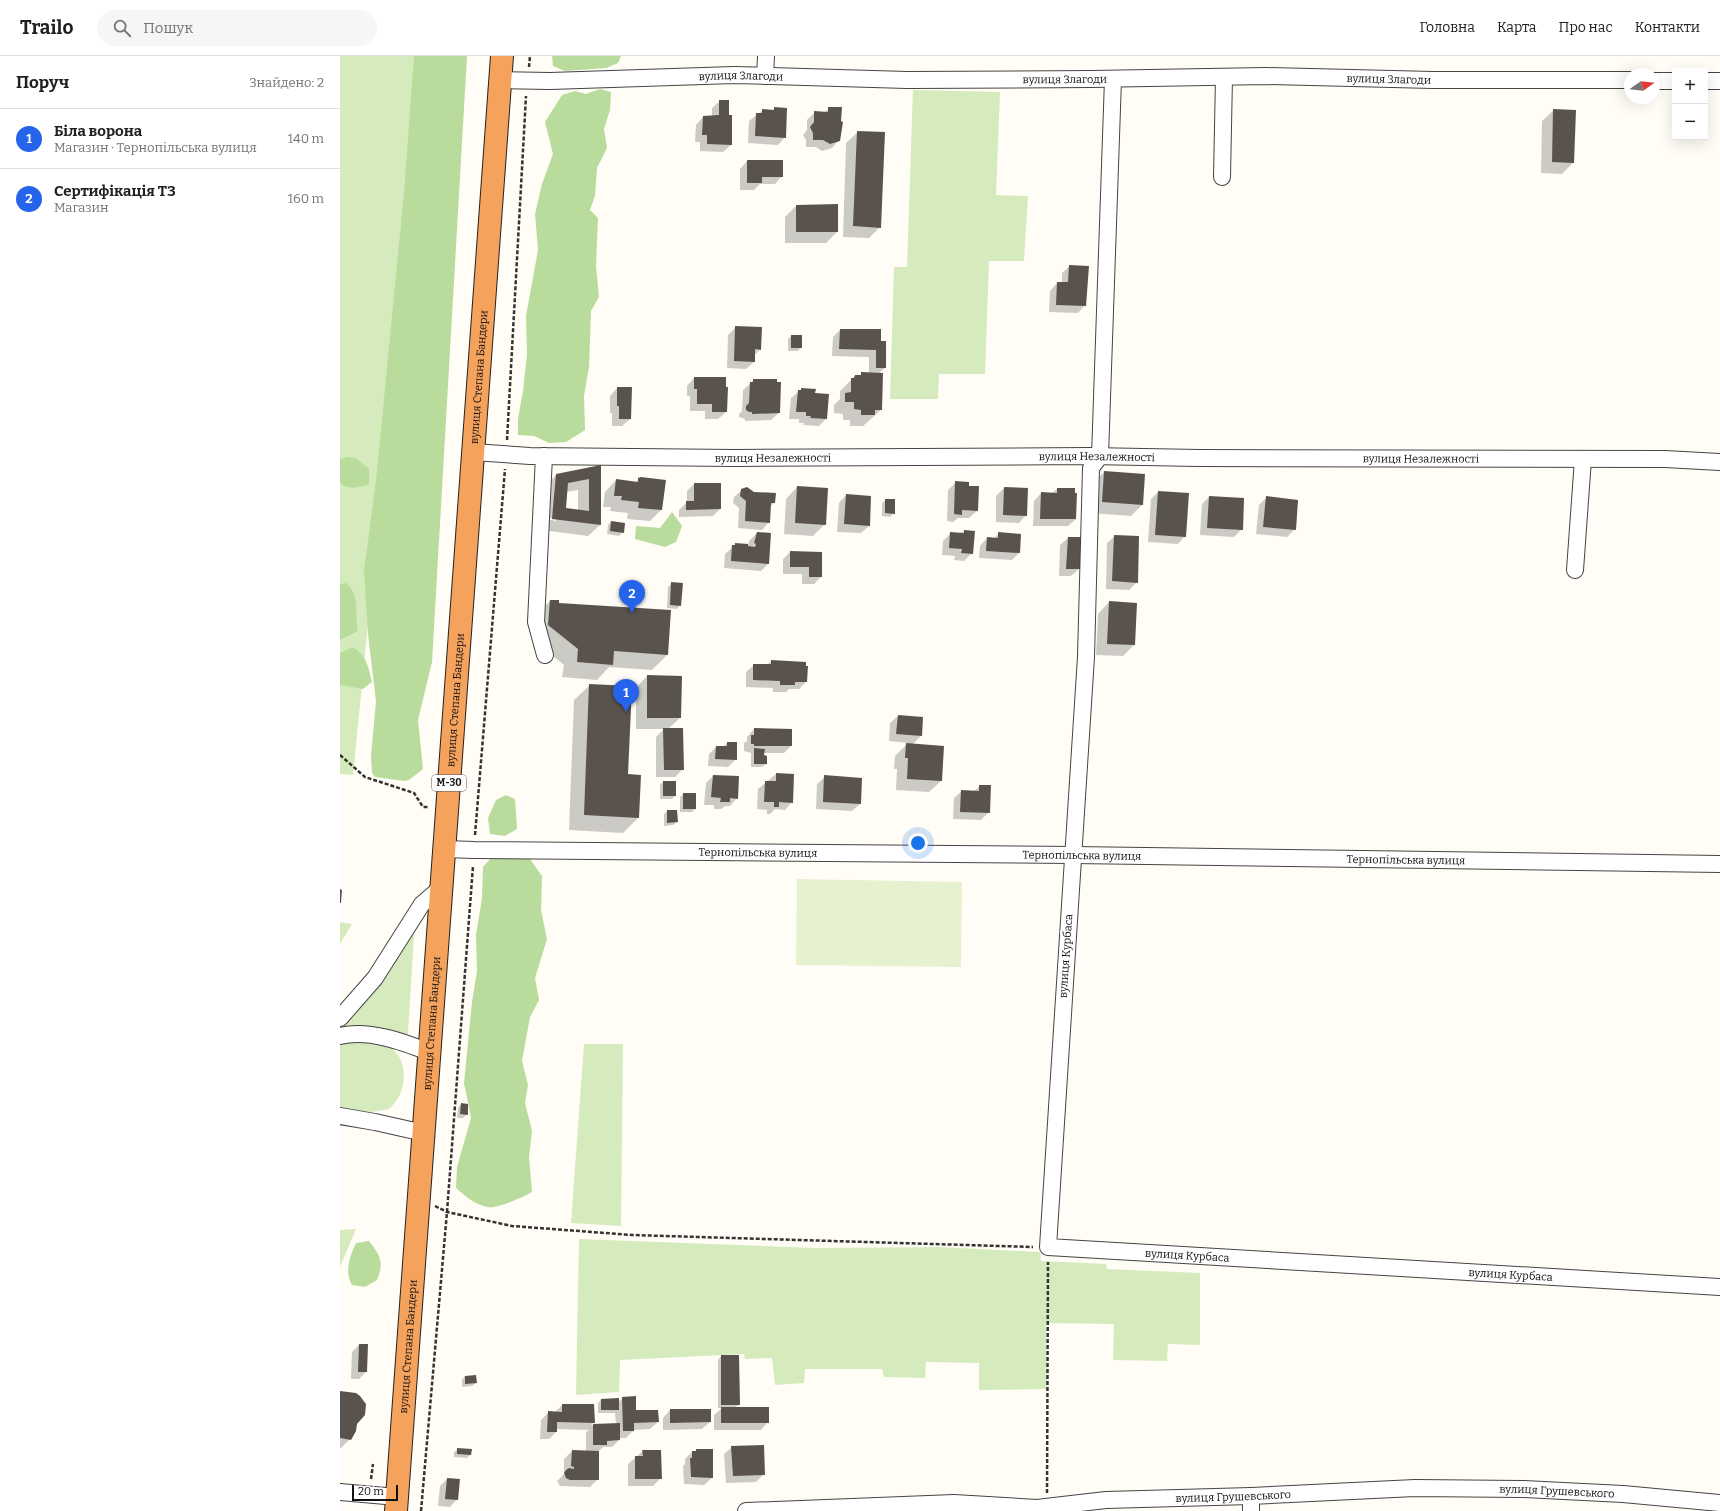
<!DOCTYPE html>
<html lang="uk">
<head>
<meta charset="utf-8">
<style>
  :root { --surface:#fff; --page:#f6f6f6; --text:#202124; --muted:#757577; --line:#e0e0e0; --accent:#2563eb }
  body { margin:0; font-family:Bitter,serif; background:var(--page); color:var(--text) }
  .controls { position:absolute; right:12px; top:12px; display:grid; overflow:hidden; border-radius:0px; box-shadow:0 4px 16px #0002 }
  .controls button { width:36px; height:36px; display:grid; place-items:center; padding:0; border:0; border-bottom:1px solid var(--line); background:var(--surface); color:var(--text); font:20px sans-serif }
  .compass { position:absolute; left:1284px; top:12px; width:36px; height:36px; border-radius:50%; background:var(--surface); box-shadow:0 4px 16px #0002; rotate:76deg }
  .scale { position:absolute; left:12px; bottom:10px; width:46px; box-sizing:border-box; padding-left:4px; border:2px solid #111; border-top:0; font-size:11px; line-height:14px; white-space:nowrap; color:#111; -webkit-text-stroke:3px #fff; paint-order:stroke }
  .you { position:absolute; left:578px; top:787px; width:14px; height:14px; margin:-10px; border:3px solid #fff; border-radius:50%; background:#1a73e8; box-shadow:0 0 0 6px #1a73e833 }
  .badge { display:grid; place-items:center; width:26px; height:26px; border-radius:50%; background:var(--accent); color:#fff; font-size:13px; font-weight:700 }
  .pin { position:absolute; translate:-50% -33px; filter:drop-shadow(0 1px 2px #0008) }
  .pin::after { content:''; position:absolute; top:21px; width:14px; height:12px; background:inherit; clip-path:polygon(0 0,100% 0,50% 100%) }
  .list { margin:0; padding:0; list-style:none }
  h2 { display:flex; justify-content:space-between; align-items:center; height:52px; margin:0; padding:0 16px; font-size:17px }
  h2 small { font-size:13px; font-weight:400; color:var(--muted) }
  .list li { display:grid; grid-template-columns:26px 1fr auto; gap:12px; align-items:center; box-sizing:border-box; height:60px; padding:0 16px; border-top:1px solid var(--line) }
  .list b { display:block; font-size:15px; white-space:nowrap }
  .list p { margin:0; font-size:13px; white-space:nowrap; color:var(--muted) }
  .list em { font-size:13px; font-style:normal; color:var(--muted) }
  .icon { flex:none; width:22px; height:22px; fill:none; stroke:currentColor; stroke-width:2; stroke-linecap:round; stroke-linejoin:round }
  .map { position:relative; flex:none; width:1380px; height:1455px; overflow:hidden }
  header { display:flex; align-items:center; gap:24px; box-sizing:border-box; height:56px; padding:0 20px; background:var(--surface); border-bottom:1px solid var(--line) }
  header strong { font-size:19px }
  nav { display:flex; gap:22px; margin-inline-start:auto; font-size:14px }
  .search { width:280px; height:36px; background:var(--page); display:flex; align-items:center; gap:10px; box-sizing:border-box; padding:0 14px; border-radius:22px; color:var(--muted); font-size:15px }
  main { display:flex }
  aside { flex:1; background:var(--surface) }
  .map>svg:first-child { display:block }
  .green { fill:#d5ebbd }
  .forest { fill:#b9dc9c }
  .pitch { fill:#e6f2cf }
  .shadow { fill:#0003; fill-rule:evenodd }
  .building { fill:#5a524d; fill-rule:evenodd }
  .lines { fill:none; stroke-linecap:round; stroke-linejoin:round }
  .minor-casing { stroke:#444; stroke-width:18 }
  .highway-casing { stroke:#222; stroke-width:24 }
  .path { stroke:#333; stroke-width:2.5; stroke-dasharray:4 2; stroke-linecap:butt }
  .minor { stroke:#fff; stroke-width:16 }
  .highway { stroke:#f5a25d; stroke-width:22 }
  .labels { text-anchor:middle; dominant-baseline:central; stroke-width:4; stroke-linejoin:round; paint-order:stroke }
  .shield { fill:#fff; stroke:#585858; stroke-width:1 }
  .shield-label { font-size:10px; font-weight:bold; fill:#111 }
  .street-label { font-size:11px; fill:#111; stroke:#fff }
</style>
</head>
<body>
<header>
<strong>Trailo</strong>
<div class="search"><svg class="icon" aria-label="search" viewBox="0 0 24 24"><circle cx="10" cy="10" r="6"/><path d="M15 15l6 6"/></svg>Пошук</div>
<nav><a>Головна</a><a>Карта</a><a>Про нас</a><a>Контакти</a></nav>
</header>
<main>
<aside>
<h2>Поруч<small>Знайдено: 2</small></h2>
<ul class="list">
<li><span class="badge">1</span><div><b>Біла ворона</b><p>Магазин · Тернопільська вулиця</p></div><em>140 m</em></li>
<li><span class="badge">2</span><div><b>Сертифікація ТЗ</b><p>Магазин</p></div><em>160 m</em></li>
</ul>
</aside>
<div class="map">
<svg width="1380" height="1455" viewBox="0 0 1380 1455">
  <rect width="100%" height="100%" fill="#fffdf5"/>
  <g class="green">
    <path d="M0,0H79L61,235L13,719L0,718Z"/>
    <path d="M573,34L660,36L656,139L688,140L684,205H649L645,318H599L598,343H550L554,211H567Z"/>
    <path d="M75,862L68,978L65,981L0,974V966Z"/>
    <path d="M0,866L12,868L0,888Z"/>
    <path d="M16,986C25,986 35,986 44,988C64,995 68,1021 60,1038C58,1044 53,1049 49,1053L32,1056L0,1052V987Z"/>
    <path d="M244,988H283L281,1170L231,1167Z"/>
    <path d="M16,1173L0,1211V1174Z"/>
    <path d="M239,1183L475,1192L600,1191L700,1196L701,1205L766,1208L767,1213L860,1217V1289L828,1288L827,1305L773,1304L774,1268L706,1267L707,1333L639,1334V1307L586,1306L585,1322L544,1321L542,1313H465L464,1327L435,1329L432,1302L405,1303L404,1298L280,1304L279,1336L236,1339Z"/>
  </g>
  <g class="forest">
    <path d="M74,0H127L92,606L78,664L83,713L69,724L64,725L35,721L32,717L31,700L36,645L28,578L24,515L36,425L64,137Z"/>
    <path d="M212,0H281L278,7L266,12L225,15L213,10Z"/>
    <path d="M260,33L271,36L270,54L264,73L267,92L257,112L255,140L250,154L258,162L256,210L259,241L251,255L249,311L244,340L245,374L226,386L209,387L194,380L178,379V363L183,335L187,298L186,260L198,194L195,158L202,128L213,98L205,66L222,39L235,35L246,38Z"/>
    <path d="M8,401L17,403L29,413V428C20,432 8,434 0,427V403Z"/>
    <path d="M332,456L342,470L336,486L325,491L295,483L296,470L320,472Z"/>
    <path d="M6,527C21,540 14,558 18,575L0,584V528Z"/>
    <path d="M12,591C26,597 29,613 32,626L23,633L0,629V597Z"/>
    <path d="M166,739L175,743L177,773L165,780L150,778L148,762L156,744Z"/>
    <path d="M188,800L202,820L201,854L207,883L195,922L199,944L190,961L182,1005L188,1029L185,1047L192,1075L189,1101L192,1136C184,1141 156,1153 148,1151C135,1149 125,1140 116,1132L117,1111L131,1062L124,1027L132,946L137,915L136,879L142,842L143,811L151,802Z"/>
    <path d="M29,1185C41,1200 44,1207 37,1224L25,1231L12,1229C4,1215 10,1200 16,1187Z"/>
  </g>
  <path class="pitch" d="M457,823L622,826L621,911L456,909Z"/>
  <g class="shadow">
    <path d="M380,45L388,60L391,89L383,96L360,95V86H355L356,69L363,61H372V52Z"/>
    <path d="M489,52H501V74L499,84L492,92L482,95L476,91H466V84L463,79L467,74V64L475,56L484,57Z"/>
    <path d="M434,53L445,81L438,89L408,87L409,65L423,54L432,55Z"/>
    <path d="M1214,54L1233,107L1222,118L1201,117L1202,65Z"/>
    <path d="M518,76L540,171L529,182L503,181L506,87Z"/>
    <path d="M407,105L442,120L435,128H420L414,134H400V113Z"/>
    <path d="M456,150L497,176L486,187H445V161Z"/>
    <path d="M730,210L745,249L738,257L709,256L710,235L717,227H722V217Z"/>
    <path d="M396,271L420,293L414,300V306L406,313L387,312L388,279Z"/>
    <path d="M500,274L540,286L545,312L538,318L541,354L523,370H510V364H503V358L494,357V349L500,343V335L515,320H519L522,318H529V301L492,300L493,281Z"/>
    <path d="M451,280L461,291L458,295H448V283Z"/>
    <path d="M354,322L386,356L378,363H365V355H350V340H347V330Z"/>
    <path d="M414,324L439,357L431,364L405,365V363L399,361V358L402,355L403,334Z"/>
    <path d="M277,332L290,363L282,370H272V357H270V340Z"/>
    <path d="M462,333L474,338L486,363L479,370L463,369L464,367H459V363H449L451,342Z"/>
    <path d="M260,411V469L248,480L202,474L205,430L216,419ZM238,434V455L225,453L226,436ZM208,462H216V465L207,463Z"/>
    <path d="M764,416L802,449L791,460L751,457L753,427Z"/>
    <path d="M299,423L321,454L310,465L287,463L288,457L270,455L271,451H263L265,436L276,424L295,427Z"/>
    <path d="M616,426L628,431H638L637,455L629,462H618L613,466L607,465L608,434Z"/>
    <path d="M354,428H380V453L373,460L339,461V454L347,446V435Z"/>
    <path d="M457,431L485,468L473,480L444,478L446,443Z"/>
    <path d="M664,432L687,433L686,459L679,467L656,466V440Z"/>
    <path d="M717,433H734L736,463L728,470H693L694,445L701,437H712Z"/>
    <path d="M402,434L413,437L434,447L430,451L429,466L422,474L398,472L399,452L393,447L394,441Z"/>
    <path d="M818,436L845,480L838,488L808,486L811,443Z"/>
    <path d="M506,439L529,470L521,477L497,476L499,447Z"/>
    <path d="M869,441L902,473L894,481L860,479L862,448Z"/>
    <path d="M927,441L955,473L947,481L916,478L919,449Z"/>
    <path d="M546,444L554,457L550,461L542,460V447Z"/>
    <path d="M271,466L283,476L279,480L267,478L268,469Z"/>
    <path d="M624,475L632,497L624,505L614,504L615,500L602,499L603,485L611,477L621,478Z"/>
    <path d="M417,477L428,508L421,515L384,512L385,498L396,488L408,489L409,485Z"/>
    <path d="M659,477L679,497L672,504L639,502L640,490L647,482L653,483Z"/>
    <path d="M775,480L797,526L789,534L766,533L767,487Z"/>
    <path d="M728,482H740L739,513L731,520H719L720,489Z"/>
    <path d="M450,496L481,521L474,528H462V518H443V503Z"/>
    <path d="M332,527L340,549L337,553L327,552L328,531Z"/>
    <path d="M210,545L218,548L330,555L327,599L312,614L269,611L257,624L222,621L224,609L194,584L195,560Z"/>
    <path d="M769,546L795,588L783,600L756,599L758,558Z"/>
    <path d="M431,605L466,626L459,633H449L446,636H433V632L406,631V616L414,609H427Z"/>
    <path d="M307,620L340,662L328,673L343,713L335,721H316V681L324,673H296V632Z"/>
    <path d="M250,629L287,719L298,762L283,777L229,774L234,644Z"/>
    <path d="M558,660L581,680L572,689L603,691L601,725L589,736L556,734L557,713H554L555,700L568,687L549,685L550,667Z"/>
    <path d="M414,673L451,690L444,697H423L426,708L422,711H411V697L404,695V687L407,685V681Z"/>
    <path d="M387,687L396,703L388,711L368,710L369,698L376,691H383Z"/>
    <path d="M436,718L452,746L445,754L435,753L430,758H427V754L417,753L418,733Z"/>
    <path d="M373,720L397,742L390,750H385L381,753H374V749H364L366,727Z"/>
    <path d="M485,721L520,748L512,755L476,753L477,728Z"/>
    <path d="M323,726L335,740L332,743H320V729Z"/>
    <path d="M640,730L649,756L641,764L613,763L614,742L622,735H634Z"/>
    <path d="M343,738H355V753L352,756H340V741Z"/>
    <path d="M327,755H336L337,766L333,769L324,770V758Z"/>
    <path d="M121,1048L127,1058L123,1062H117L118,1052Z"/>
    <path d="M19,1289L26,1316L19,1323H11L12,1296Z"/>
    <path d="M381,1300L399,1348L395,1352L428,1366L421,1374H374V1359L382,1352H378V1304Z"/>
    <path d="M125,1320L136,1327L132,1330L122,1331V1324Z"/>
    <path d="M0,1335L16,1368L10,1383L0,1393Z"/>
    <path d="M283,1342L295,1355L318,1366L310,1373L294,1374L286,1382H279V1384L272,1391H263L258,1396V1423L250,1431L220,1430L217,1425L224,1418V1403L232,1395H246V1376L249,1374L216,1373V1376L209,1383H200L201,1364L209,1356H215L222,1349L254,1366L251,1369L276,1368L275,1357H258V1347L261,1344L278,1346Z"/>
    <path d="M330,1354L370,1366L362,1373L323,1374V1362Z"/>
    <path d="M392,1391L424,1418L416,1426L386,1427L384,1398Z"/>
    <path d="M118,1393L130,1399L127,1402L114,1401V1396Z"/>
    <path d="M357,1394H372V1422L364,1429L344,1428L343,1410L345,1408V1403L352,1396Z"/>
    <path d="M303,1395L321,1422L313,1430H288V1408Z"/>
    <path d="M107,1423L117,1443L110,1451L98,1450L100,1430Z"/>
  </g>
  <g class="building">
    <path d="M379,44H389V59H392V89L367,88V79H362L363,60L379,59Z"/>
    <path d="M434,51L447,52L446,82L415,80L416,57H422V53L434,54Z"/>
    <path d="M488,51H502L501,65L503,66L500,85L490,88L483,84H473V77L470,71L474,66V55L488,56Z"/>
    <path d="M1213,53L1236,54L1234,107L1212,106Z"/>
    <path d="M517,75L545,76L541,172L513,170Z"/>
    <path d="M407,104H443V121H422V127H407Z"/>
    <path d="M498,148V176H456V149Z"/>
    <path d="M729,209L749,210L746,250L716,249L717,226H728Z"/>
    <path d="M395,270L422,271L421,294L415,293V306L394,305Z"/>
    <path d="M500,273H541V285H546V312H536V294L499,293Z"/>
    <rect x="451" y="279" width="11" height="13"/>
    <path d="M521,316L543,317L542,354H535V359H521V354L514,353V346H505V337L511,336V322H514L515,319H521Z"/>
    <path d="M354,321H386V331H388L387,356H372V348H357V333H354Z"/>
    <path d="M413,323H437V326H441L440,357L412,358V356H409L406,354V350L409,347L410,326H413Z"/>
    <path d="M277,331H292L291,363H279V350H277Z"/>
    <path d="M461,332L476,333L475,337L489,338L487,363L470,362L471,360H466V356H456L458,334H461Z"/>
    <path d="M261,409V469L212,463L216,418ZM249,423V455L226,452L228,427Z"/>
    <path d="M764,415L805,418L803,449L762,446Z"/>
    <path d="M301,421L326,424L322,454L298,452L299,446L281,444L282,440H274L276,423L298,426V422Z"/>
    <path d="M615,425L629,426V430H639L638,455L622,454V459L614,458Z"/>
    <path d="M354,427H381V453L346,454V445H354Z"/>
    <path d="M457,430L488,432L486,469L455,467Z"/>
    <path d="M407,431L414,436L436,437L435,447H431L430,467L405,465L406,445L400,440L401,433Z"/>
    <path d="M664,431L688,432L687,460L663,459Z"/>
    <path d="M717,432H735V437H737L736,463H700L701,436L717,437Z"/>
    <path d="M818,435L849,437L846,481L815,479Z"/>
    <path d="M506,438L531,440L530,470L504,468Z"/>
    <path d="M869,440L904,442L903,474L867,472Z"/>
    <path d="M926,440L958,444L956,474L923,471Z"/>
    <path d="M545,443H555V458L545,457Z"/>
    <path d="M271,465L285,467L284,477L270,475Z"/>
    <path d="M624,474L635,475L633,498L621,497L622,493L609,492L610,476L624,477Z"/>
    <path d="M417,476L431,477L429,508L391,505L392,489H395V487L408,488V490L415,491L416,488L414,487Z"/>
    <path d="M658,476L681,478L680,497L646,495L647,481L658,482Z"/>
    <path d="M774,479L799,480L798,527L772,525Z"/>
    <path d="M728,481H741L740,513H726Z"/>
    <path d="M450,495L482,496V521H469V511H450Z"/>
    <path d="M331,526L343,527L341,550L330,549Z"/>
    <path d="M210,544H219V547L331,554L328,599L274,595L273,609L237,606L238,593L208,569Z"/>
    <path d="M769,545L797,547L795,589L767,588Z"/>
    <path d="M431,604L466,606V610H468L467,626H455V629H440V625L413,624V608H431Z"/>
    <path d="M307,619L342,620L341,662H307Z"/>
    <path d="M249,628L292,630L288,718L301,719L299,762L244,759Z"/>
    <path d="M558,659L583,661L582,680L556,678Z"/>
    <path d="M323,672H343L344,714H324Z"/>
    <path d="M414,672L452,673V690H414V688H411V679H414Z"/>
    <path d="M387,686H397V704L375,703L376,690H387Z"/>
    <path d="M566,687L604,690L602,725L567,723L568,702H565Z"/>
    <path d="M414,692L425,693L424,699L427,700V708H414Z"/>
    <path d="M436,717L454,718L453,747L439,746V751H434V746H424L425,725H436Z"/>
    <path d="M373,719L399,720L398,743L390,742V746H380L381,742L371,741Z"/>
    <path d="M484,719L522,722L521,748L483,746Z"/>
    <rect x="323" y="725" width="13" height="15"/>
    <path d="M639,729H651L650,757L620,756L621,734L639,735Z"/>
    <rect x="343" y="737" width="13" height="16"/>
    <path d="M327,754H337L338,766L327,767Z"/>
    <path d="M0,833L2,834L1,847H0Z"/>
    <path d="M121,1047L128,1048V1059L120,1058Z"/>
    <path d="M19,1288H28L27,1316H18Z"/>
    <path d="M381,1299H399L400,1349H381Z"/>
    <path d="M136,1319L137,1327L125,1328V1320Z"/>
    <path d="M0,1335L16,1337L20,1340L26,1348L25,1359L17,1368L16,1375L11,1384L0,1382Z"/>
    <path d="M296,1340V1354H318L319,1366L294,1367V1375H283L282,1341Z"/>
    <path d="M279,1342V1354H261V1343Z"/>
    <path d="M222,1348H254L255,1367L217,1366V1376H207L208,1355L222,1356Z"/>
    <rect x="381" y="1351" width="48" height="16"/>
    <path d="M330,1353H371V1366L330,1367Z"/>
    <path d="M280,1367V1384L267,1385V1389H253V1368Z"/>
    <path d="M424,1389L425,1419L393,1420L391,1390Z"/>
    <path d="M117,1392L132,1393L131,1399L117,1398Z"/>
    <path d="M356,1393H373V1422L351,1421L350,1402H352V1395H356Z"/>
    <path d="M232,1394L259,1395V1424H230L226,1422L224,1417L226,1414L229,1412L234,1413V1411L231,1410Z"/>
    <path d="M302,1394H321L322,1423H295V1400H303Z"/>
    <path d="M107,1422L120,1423L118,1444L105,1443Z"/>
  </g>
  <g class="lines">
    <defs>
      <g id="minor">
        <path d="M425,20L426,1"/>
        <path id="s1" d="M773,23L760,400L751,412L746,601L708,1191L1380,1231"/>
        <path id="s2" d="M160,24L210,25L394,19L567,24L751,23L926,20L1093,24H1290"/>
        <path d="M1314,25H1335"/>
        <path d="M1365,25H1380"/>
        <path d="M882,121L884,21"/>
        <path id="s3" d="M133,396L190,400L395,402L749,400L859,402L1325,403L1380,406"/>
        <path d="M204,400L196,566L205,599"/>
        <path d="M1235,514L1243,403"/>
        <path id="s4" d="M104,793L134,794L733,799L1380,808"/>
        <path d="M0,962L35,922L82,848L96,836L102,827"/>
        <path d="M0,980C29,973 63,986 89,996"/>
        <path d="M0,1060L35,1066L84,1077"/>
        <path d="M0,1436L57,1441"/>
        <path id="s5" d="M406,1455L614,1447L697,1452L766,1444L911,1440L1075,1432L1182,1433L1283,1438L1380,1447"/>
        <path d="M911,1455V1440"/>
      </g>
      <g id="highway">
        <path id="s6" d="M56,1455L162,0"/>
      </g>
    </defs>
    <use href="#minor" class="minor-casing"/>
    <use href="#highway" class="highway-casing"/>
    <g class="path">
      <path d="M189,11L190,0"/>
      <path d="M167,384L186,40"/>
      <path d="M0,699L25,721L74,737L83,751H89"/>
      <path d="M135,779L165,413"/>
      <path d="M95,1150L107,1156L172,1170L292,1179L693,1191"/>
      <path d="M31,1423L33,1408"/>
      <path d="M707,1437L708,1206"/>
      <path d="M81,1455L107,1156L133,810"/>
    </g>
    <use href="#minor" class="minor"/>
    <use href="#highway" class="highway"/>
  </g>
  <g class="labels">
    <rect class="shield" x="92" y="719" width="34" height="16" rx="3"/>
    <g class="shield-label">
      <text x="109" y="727">М-30</text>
    </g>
    <g class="street-label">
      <text stroke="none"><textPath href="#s2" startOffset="241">вулиця Злагоди</textPath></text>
      <text stroke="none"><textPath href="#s2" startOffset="565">вулиця Злагоди</textPath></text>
      <text stroke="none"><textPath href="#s2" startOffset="889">вулиця Злагоди</textPath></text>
      <text stroke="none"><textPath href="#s6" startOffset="1137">вулиця Степана Бандери</textPath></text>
      <text stroke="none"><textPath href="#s3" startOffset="624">вулиця Незалежності</textPath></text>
      <text stroke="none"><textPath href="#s3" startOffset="300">вулиця Незалежності</textPath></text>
      <text stroke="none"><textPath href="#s3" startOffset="948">вулиця Незалежності</textPath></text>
      <text stroke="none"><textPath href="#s6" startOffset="813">вулиця Степана Бандери</textPath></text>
      <text stroke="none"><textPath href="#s4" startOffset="314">Тернопільська вулиця</textPath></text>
      <text stroke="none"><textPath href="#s4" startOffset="638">Тернопільська вулиця</textPath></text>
      <text stroke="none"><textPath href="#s4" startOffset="962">Тернопільська вулиця</textPath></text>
      <text transform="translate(726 900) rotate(-86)">вулиця Курбаса</text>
      <text stroke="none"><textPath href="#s6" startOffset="489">вулиця Степана Бандери</textPath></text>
      <text stroke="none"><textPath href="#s1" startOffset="1312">вулиця Курбаса</textPath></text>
      <text stroke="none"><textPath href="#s1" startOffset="1636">вулиця Курбаса</textPath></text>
      <text stroke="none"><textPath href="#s6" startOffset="165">вулиця Степана Бандери</textPath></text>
      <text stroke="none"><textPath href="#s5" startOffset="812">вулиця Грушевського</textPath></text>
      <text stroke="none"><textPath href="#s5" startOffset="488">вулиця Грушевського</textPath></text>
    </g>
  </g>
</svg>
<div class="controls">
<button>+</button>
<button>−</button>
</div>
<svg class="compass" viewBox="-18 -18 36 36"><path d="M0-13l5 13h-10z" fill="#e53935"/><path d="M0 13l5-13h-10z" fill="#757577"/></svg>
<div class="scale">20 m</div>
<div class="you"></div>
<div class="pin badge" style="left:286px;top:656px">1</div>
<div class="pin badge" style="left:292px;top:557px">2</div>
</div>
</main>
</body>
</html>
